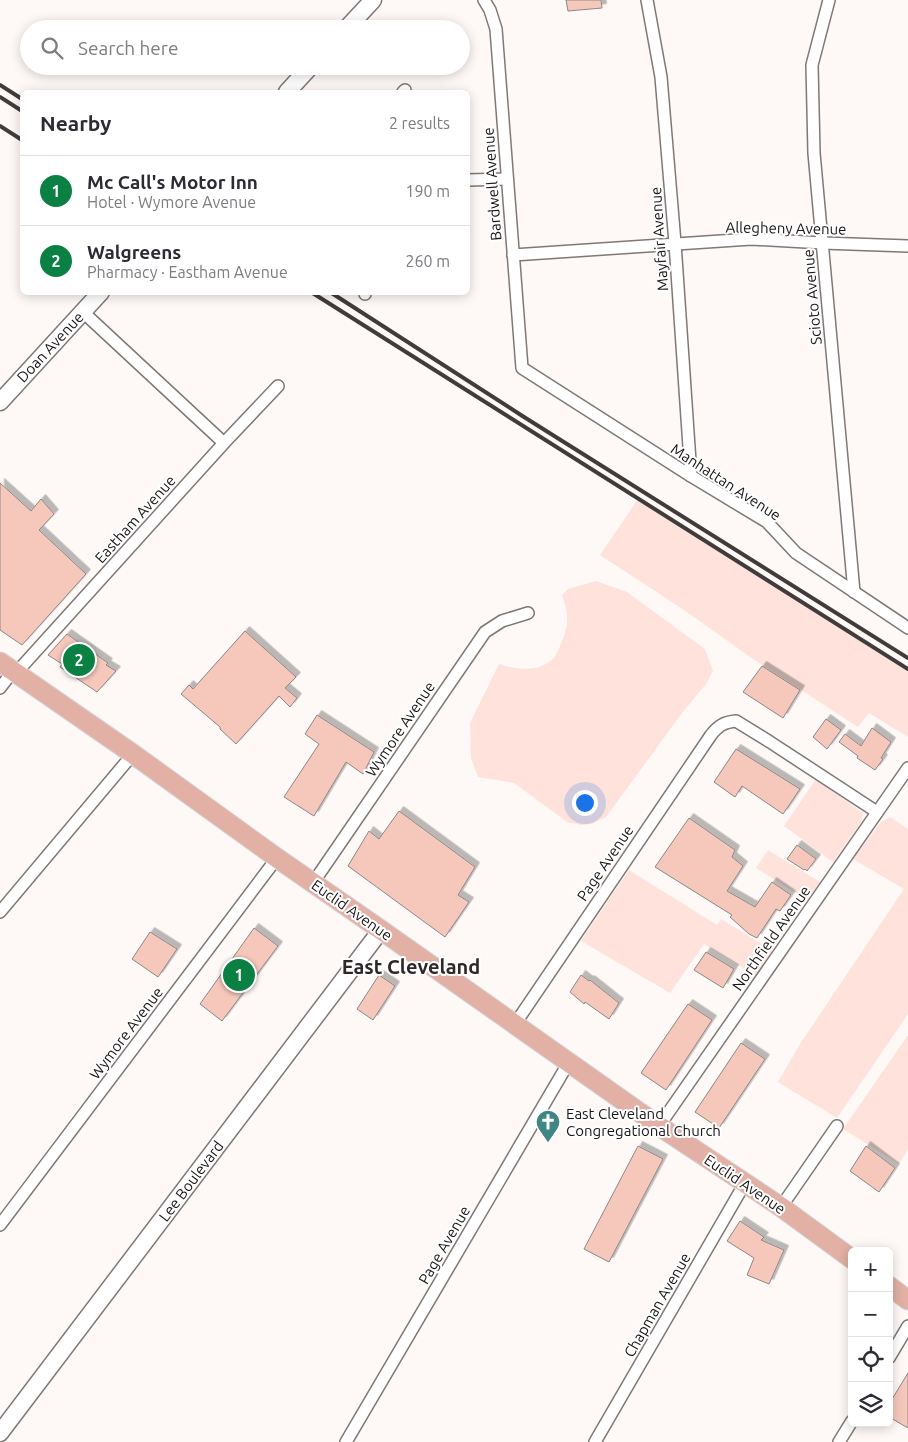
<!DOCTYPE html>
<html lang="en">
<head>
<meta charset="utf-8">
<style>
  :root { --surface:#fff; --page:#f2f2f3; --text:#2b2b33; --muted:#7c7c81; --line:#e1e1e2; --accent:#0b8043 }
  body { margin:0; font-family:Ubuntu,sans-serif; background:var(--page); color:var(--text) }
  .controls { position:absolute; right:15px; bottom:15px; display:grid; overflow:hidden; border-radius:8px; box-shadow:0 2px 12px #0003 }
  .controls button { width:45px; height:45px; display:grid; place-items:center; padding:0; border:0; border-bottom:1px solid var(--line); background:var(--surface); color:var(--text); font:25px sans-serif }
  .you { position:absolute; left:584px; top:802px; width:18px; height:18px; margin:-12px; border:4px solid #fff; border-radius:50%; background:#1a73e8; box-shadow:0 0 0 8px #1a73e833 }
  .badge { display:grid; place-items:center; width:32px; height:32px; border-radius:50%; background:var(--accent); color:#fff; font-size:16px; font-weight:700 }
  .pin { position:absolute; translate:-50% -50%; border:2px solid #fff; box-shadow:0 1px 5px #0006 }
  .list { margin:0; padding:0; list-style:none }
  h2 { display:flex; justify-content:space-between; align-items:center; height:65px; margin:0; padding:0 20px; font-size:21px }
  h2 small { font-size:16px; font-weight:400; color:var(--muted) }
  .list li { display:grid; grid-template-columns:32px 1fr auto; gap:15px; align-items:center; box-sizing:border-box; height:70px; padding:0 20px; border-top:1px solid var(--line) }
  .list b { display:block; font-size:19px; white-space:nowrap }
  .list p { margin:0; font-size:16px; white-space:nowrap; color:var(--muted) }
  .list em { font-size:16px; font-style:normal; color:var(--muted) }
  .icon { flex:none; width:28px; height:28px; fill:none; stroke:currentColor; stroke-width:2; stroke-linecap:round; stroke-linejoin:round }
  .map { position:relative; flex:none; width:908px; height:1442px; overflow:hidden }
  .search { position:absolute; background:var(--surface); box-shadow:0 2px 12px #0003; left:20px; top:20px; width:450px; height:55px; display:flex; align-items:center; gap:12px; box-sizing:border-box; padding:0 18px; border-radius:28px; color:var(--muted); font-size:19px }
  .panel { position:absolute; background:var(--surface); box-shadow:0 2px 12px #0003; left:20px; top:90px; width:450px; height:205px; border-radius:8px }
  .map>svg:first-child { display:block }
  .green { fill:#fee2db }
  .building { fill:#f6c8bc; stroke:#8d8785; filter:url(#shadow) }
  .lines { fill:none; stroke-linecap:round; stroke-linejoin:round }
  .street-casing { stroke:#7e7876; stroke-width:14 }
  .secondary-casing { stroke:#7e7876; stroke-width:19 }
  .primary-casing { stroke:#d5d5d5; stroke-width:21 }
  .street { stroke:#fff; stroke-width:11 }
  .secondary { stroke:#fff; stroke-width:16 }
  .primary { stroke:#e2b0a4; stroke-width:19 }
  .rail { stroke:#403c3c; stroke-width:4 }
  .labels { text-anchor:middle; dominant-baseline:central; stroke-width:4; stroke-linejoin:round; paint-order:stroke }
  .street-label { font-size:15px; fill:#181515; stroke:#fff }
  .poi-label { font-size:15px; fill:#181515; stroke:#fff; text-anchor:start }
  .district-label { font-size:20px; font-weight:bold; fill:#2d2827; stroke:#fff }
</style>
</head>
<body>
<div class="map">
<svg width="908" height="1442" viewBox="0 0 908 1442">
  <defs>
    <filter id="shadow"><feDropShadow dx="4.5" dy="-4.5" stdDeviation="0" flood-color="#0004"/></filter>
  </defs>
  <rect width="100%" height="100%" fill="#fef9f7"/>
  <g class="green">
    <path d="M638,499L908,669V737L869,713L858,727L753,659L681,608L600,555Z"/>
    <path d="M596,581L627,592L705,649L713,671L706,684L682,713L606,817L592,824L581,825L567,822L514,783L478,777L471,758L470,723L499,664C518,670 538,673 554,658C557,654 559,648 561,644C569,624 569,616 562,595L568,589Z"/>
    <path d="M816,779L863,813L861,822L833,862L784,826Z"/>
    <path d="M888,818H892L908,829V1014L837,1118L778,1082L800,1044L904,889L853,859L880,823Z"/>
    <path d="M768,850L820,882L807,900L756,868Z"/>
    <path d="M629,870L717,925L721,919L773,951L756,976L704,944L670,993L581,941Z"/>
    <path d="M908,1035V1149L899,1164L843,1129Z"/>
  </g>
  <g class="building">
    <path d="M566,0H601L602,8L568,11Z"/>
    <path d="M0,483L31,511L41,499L54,514L39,530L86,574L22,645L0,630Z"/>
    <path d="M245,631L296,677L285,688L297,698L290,707L279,696L236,744L220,729V727L181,694L189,685L193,689Z"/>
    <path d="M67,634L108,663L106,665L116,671L97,692L60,667L62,664L48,655Z"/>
    <path d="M762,666L800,690L783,718L743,692Z"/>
    <path d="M317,715L374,752L363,774L346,762L314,816L284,797L319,744L305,734Z"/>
    <path d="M826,719L841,730L827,749L813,737Z"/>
    <path d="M872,728L891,742L881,758L883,759L875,770L857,758L858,756L839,742L845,734L861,746Z"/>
    <path d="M736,749L800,789L783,814L742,786L735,797L714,782Z"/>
    <path d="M399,811L475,867L458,895L469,902L445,937L348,866L369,831L379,839Z"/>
    <path d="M689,818L735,850L732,857L743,866L727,891L755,907L772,882L791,895L780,911L776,909L757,938L749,934L730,917L732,915L655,867Z"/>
    <path d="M797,845L816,859L807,871L805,869L804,870L787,859Z"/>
    <path d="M254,928L278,946L222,1021L200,1004Z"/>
    <path d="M150,932L177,949L158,977L132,959Z"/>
    <path d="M706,952L734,969L723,988L694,970Z"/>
    <path d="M379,975L395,986L373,1020L357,1009Z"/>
    <path d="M581,975L589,981L590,980L619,1003L609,1019L585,1002L584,1004L570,992Z"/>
    <path d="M688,1004L712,1020L666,1090L641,1073Z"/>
    <path d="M741,1043L765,1059L719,1128L695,1112Z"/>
    <path d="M638,1146L663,1159L609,1262L584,1249Z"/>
    <path d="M866,1146L895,1168L879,1192L850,1171Z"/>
    <path d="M740,1221L764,1237L761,1240L784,1250L769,1284L747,1275L754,1258L727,1241Z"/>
    <path d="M908,1373V1428L889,1417V1404Z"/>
  </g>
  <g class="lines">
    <defs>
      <g id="street">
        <path d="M484,0L490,10L496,29L522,368L691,476L767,522L796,553L908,628"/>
        <path d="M647,0L661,77L675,243L691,476"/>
        <path d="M829,0L812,65L814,153L854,592"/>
        <path d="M403,92L405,90"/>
        <path d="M468,180L507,179"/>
        <path d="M513,255L751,239L823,243L908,246"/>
        <path d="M365,292V294"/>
        <path d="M83,312L224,443"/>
        <path d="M16,673L224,443L278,386"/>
        <path d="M0,688L13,671"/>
        <path d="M313,883L485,632L502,621L528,613"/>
        <path d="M0,912L133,754"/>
        <path d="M515,1024L711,735C718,726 724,722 736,721L770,742L877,812"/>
        <path d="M659,1126L908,768"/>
        <path d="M781,1207L837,1126"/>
        <path d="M0,1225L277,858"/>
        <path d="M889,1358L908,1326"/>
        <path d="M346,1442L569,1062"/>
        <path d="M595,1442L745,1183"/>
        <path d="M839,1442L852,1421"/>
      </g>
      <g id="secondary">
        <path d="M346,29L373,0"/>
        <path d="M287,92L311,66"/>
        <path d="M0,402L101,292"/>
        <path d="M0,1433L381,930"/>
      </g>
      <g id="primary">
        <path d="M0,662L133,754L277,858L381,930L659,1126L781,1207L852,1259"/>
        <path d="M889,1286L908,1300"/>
      </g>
    </defs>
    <use href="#street" class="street-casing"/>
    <use href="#secondary" class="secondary-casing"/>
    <use href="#primary" class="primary-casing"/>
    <use href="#street" class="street"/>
    <use href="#secondary" class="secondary"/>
    <use href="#primary" class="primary"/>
    <g class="rail">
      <path d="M0,85L22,99"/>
      <path d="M0,97L22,111"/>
      <path d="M0,126L22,140"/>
      <path d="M311,292L908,669"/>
      <path d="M330,292L524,417L908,658"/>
    </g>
  </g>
  <defs>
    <symbol id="church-pin" viewBox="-11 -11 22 30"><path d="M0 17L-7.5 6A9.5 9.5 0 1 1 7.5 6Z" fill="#3f8684" stroke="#fff"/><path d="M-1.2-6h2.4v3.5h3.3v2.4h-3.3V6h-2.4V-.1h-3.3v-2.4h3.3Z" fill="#fff"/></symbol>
  </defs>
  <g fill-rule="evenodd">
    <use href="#church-pin" x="534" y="1108" width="28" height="38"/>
  </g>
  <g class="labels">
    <g class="street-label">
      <text transform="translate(492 184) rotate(-94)">Bardwell Avenue</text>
      <text transform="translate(786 228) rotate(1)">Allegheny Avenue</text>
      <text transform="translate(659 239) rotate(-94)">Mayfair Avenue</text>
      <text transform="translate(812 297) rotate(-95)">Scioto Avenue</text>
      <text transform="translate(50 347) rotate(-47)">Doan Avenue</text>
      <text transform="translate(726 482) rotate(33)">Manhattan Avenue</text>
      <text transform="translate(135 519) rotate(-48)">Eastham Avenue</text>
      <text transform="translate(400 729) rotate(-56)">Wymore Avenue</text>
      <text transform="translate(605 863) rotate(-56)">Page Avenue</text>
      <text transform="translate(352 910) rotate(35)">Euclid Avenue</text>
      <text transform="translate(771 938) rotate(-55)">Northfield Avenue</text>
      <text transform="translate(126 1033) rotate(-53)">Wymore Avenue</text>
      <text transform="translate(191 1181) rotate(-53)">Lee Boulevard</text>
      <text transform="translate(745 1184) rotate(34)">Euclid Avenue</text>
      <text transform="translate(444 1245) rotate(-60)">Page Avenue</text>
      <text transform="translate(657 1305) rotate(-60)">Chapman Avenue</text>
    </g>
    <g class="poi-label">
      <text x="566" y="1113">East Cleveland<tspan x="566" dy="17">Congregational Church</tspan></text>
    </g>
    <g class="district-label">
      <text x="411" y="966">East Cleveland</text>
    </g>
  </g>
</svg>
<div class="controls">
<button>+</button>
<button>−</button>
<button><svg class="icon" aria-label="locate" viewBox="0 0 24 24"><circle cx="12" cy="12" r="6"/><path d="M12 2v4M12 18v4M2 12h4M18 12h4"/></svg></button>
<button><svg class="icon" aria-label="layers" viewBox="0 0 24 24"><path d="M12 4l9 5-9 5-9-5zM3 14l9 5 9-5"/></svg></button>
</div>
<div class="you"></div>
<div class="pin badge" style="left:239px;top:975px">1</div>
<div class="pin badge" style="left:79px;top:660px">2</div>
<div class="search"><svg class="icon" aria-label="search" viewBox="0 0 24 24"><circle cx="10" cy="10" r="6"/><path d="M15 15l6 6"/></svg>Search here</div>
<section class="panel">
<h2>Nearby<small>2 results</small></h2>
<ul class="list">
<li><span class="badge">1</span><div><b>Mc Call's Motor Inn</b><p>Hotel · Wymore Avenue</p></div><em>190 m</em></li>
<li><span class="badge">2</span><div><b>Walgreens</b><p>Pharmacy · Eastham Avenue</p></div><em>260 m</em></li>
</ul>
</section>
</div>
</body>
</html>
